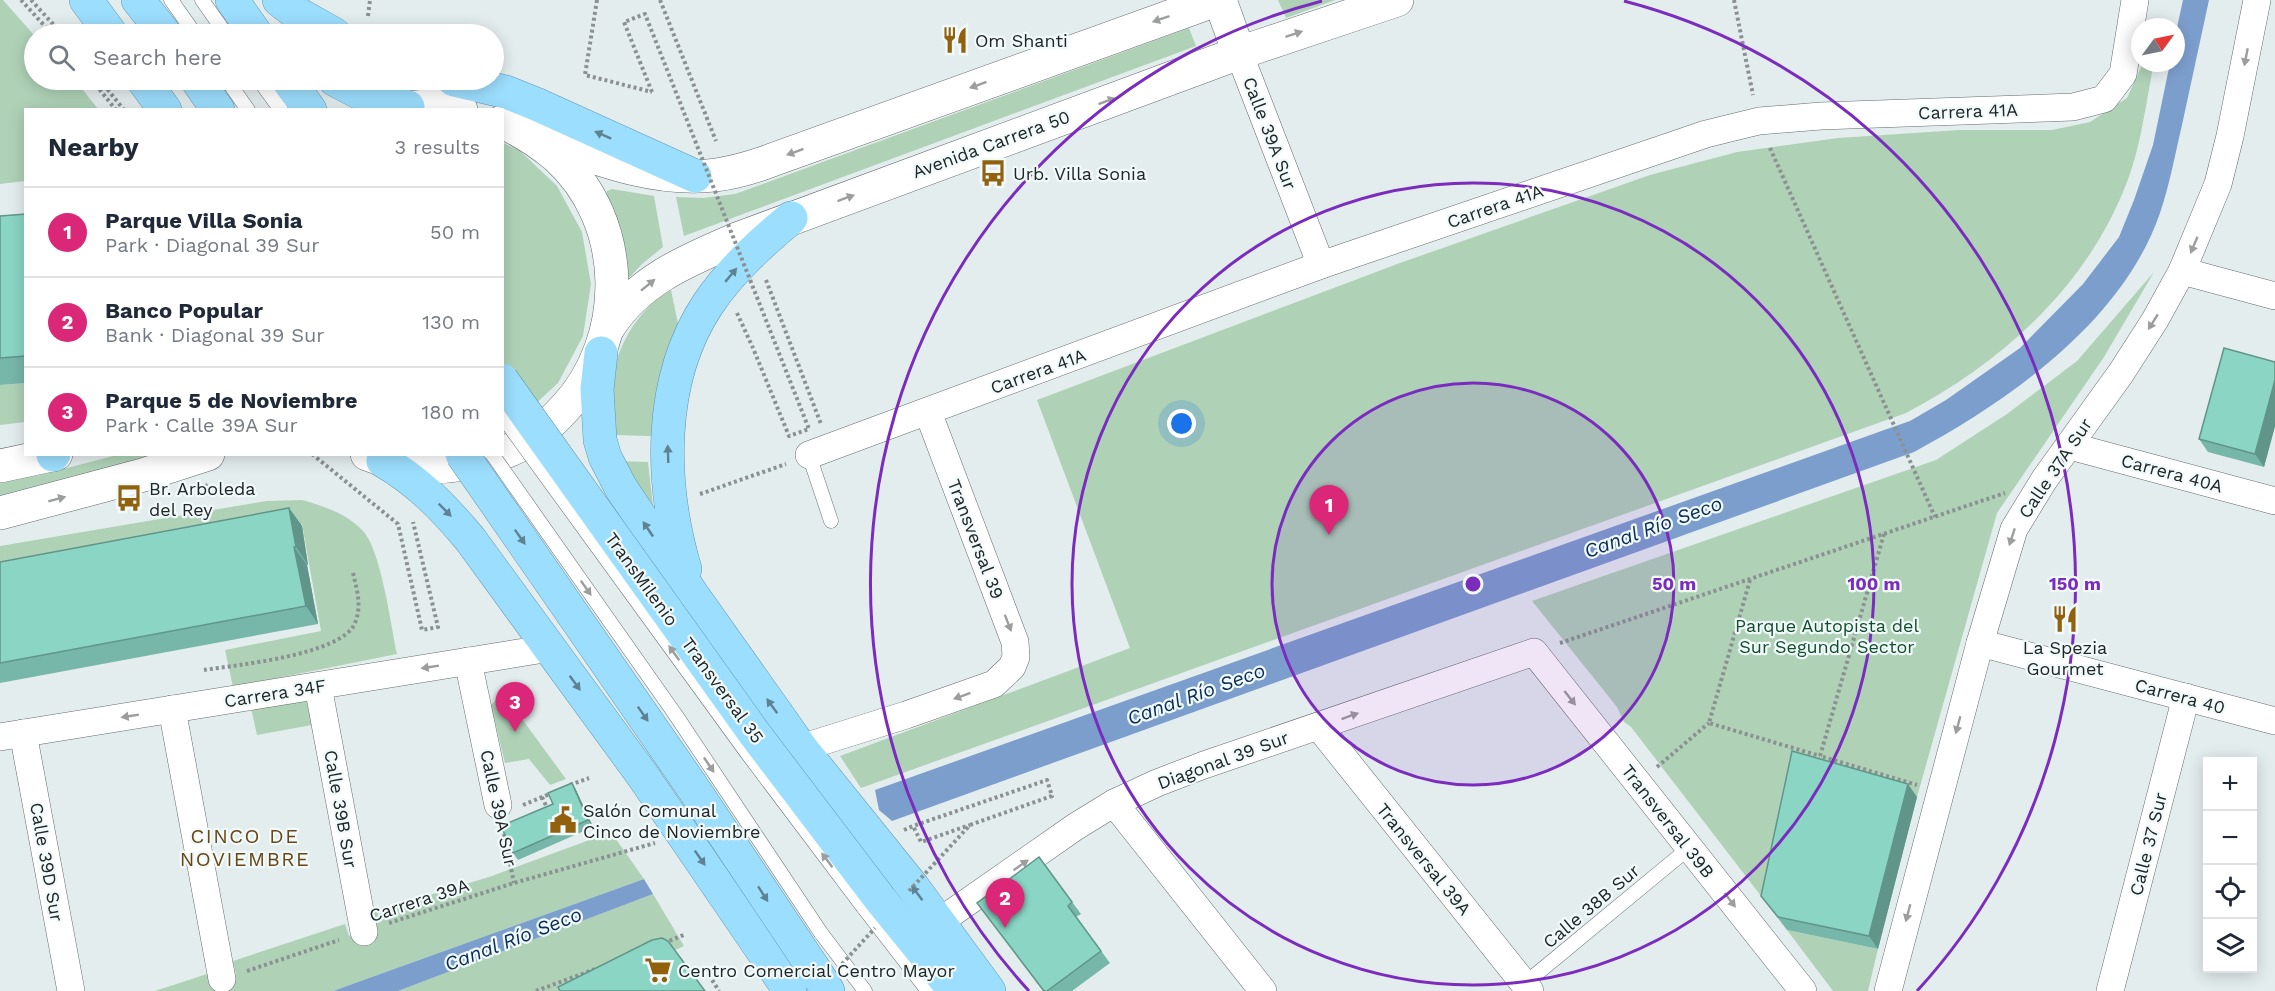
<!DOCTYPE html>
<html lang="en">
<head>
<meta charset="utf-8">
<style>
  :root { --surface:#fff; --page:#f2f2f3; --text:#1f2937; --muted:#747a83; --line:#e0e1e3; --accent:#db2777 }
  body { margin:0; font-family:"Work Sans",sans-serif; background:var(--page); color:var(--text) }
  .controls { position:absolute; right:18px; bottom:18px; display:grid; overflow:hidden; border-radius:0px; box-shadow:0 3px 15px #0003 }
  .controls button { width:54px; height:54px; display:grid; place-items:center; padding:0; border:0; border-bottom:2px solid var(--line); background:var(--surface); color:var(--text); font:30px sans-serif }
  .compass { position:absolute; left:2131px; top:18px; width:54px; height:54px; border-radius:50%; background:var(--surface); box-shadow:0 3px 15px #0003; rotate:57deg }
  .you { position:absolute; left:1182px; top:424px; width:21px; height:21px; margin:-15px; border:4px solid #fff; border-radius:50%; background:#1a73e8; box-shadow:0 0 0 9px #1a73e833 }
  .badge { display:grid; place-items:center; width:39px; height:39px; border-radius:50%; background:var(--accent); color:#fff; font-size:20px; font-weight:700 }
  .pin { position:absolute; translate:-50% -50px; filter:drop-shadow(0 2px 3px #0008) }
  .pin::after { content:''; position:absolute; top:32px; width:21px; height:18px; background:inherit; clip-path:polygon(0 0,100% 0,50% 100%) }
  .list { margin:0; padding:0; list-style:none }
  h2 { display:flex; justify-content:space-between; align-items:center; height:78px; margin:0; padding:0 24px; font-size:26px }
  h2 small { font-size:20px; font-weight:400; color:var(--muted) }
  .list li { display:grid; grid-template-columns:39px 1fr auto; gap:18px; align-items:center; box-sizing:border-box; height:90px; padding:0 24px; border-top:2px solid var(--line) }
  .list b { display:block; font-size:22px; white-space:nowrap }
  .list p { margin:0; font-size:20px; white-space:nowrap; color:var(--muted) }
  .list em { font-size:20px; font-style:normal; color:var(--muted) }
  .icon { flex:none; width:33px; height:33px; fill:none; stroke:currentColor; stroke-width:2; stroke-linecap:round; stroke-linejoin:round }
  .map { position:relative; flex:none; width:2275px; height:991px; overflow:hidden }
  .search { position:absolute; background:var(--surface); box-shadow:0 3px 15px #0003; left:24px; top:24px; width:480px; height:66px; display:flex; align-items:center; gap:15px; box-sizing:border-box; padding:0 21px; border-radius:33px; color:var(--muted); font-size:22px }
  .panel { position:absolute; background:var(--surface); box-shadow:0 3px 15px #0003; left:24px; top:108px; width:480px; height:348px; border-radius:0px }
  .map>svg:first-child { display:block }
  .green { fill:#afd2b7 }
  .water { fill:#7c9ecd }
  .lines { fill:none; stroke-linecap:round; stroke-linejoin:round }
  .service-casing { stroke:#646b6c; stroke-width:15 }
  .minor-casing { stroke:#646b6c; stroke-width:28 }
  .tertiary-casing { stroke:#646b6c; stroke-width:34 }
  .secondary-casing { stroke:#646b6c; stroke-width:34 }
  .trunk-casing { stroke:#6297b1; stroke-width:34 }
  .path { stroke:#8b9192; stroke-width:4; stroke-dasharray:3 3; stroke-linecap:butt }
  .service { stroke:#fff; stroke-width:14 }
  .minor { stroke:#fff; stroke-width:27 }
  .tertiary { stroke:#fff; stroke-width:33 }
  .secondary { stroke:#fff; stroke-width:33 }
  .trunk { stroke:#9cdefe; stroke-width:33 }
  .service-bridge-casing { stroke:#646b6c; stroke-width:15; stroke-linecap:butt }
  .trunk-bridge-casing { stroke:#6297b1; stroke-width:34; stroke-linecap:butt }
  .path-bridge { stroke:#8b9192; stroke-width:4; stroke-dasharray:3 3; stroke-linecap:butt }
  .service-bridge { stroke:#fff; stroke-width:14 }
  .trunk-bridge { stroke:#9cdefe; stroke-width:33 }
  .wall { fill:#77b7a9 }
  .shaded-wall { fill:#619589 }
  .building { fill:#8ad5c4; stroke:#619589; stroke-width:1.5 }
  .oneway { fill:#9c9d9d }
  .oneway2 { fill:#5f8292 }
  .ring { fill:none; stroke:#7b2cbf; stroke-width:3 }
  .labels { text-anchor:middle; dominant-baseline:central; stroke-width:4.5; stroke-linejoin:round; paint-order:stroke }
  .poi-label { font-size:18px; fill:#222525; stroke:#f1fafb; text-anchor:start }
  .street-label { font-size:18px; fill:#222525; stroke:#f1fafb }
  .park-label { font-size:18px; fill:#124e29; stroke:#f1fafb }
  .water-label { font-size:20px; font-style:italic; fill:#082b56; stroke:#f1fafb }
  .neighbourhood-label { font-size:20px; letter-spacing:1.5px; fill:#694713; stroke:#f1fafb }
  .centre { fill:#7b2cbf; stroke:#f1fafb; stroke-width:3 }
  .ring-label { font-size:18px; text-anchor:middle; font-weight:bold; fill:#7b2cbf; stroke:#f1fafb; stroke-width:4.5; stroke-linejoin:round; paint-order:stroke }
</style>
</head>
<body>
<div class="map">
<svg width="2275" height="991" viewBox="0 0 2275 991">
  <rect width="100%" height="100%" fill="#e4edee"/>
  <g class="green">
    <path d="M0,0H3L34,35V80H75L98,109L26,110L25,181L0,184Z"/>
    <path d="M1278,0H1335L1286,18Z"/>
    <path d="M1189,28L1196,46L684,236L676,197L703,198L735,194Z"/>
    <path d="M2143,63H2154C2145,106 2141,151 2123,192C2082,291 1999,364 1906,413L861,788L840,756L1130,648L1037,400L1400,263L1650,175L1737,152L1838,138L1959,130H2052L2090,122L2127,98Z"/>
    <path d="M362,80H420L428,84L426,87L405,90Z"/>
    <path d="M503,143L519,150L557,186L582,232L591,284L583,336L558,383L519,419L503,426Z"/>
    <path d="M612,189L654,196L663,247L642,264L630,277H628L606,197L607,191Z"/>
    <path d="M2154,272L2104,357L1997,513L1917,797L1771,909L1631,727L1624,722L1617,707L1532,601L1936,460L2007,414L2077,361Z"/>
    <path d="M671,290L680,333L660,388L651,436L611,435C602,381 622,318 671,290Z"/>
    <path d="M25,383V422L0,425V385Z"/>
    <path d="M117,455H154L118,467L0,496V481L40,475Z"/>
    <path d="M619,461L648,462L653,506Z"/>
    <path d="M302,500C323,506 348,514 363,531C381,550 391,625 397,654L233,687L225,650L321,631L302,524L0,578V546L266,501Z"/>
    <path d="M503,693L566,779L550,785L529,759L505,763L491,705Z"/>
    <path d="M306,699L312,725L257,735L251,708Z"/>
    <path d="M611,832L644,879L333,991H155L207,974L211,983L236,975L233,961L345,924L349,936L377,927L374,912L492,876Z"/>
    <path d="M653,894L684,946L586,991H398Z"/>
    <path d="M1787,930L1878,949L1868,991H1833Z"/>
  </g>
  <g class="water">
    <path d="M2183,0H2209C2200,42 2191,83 2182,125C2175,154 2170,184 2160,213C2123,321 2010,400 1914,452L892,821L879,810L875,790L1887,429L1910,421L1946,400L2020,348L2083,284L2119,237L2134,200L2153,145L2170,63H2176V32Z"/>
    <path d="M644,879L653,894L398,991H333Z"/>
  </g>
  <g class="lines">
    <defs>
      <g id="service">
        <path d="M171,0L195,34"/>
        <path d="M202,0L226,34"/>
        <path d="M227,80L248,110"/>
        <path d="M259,80L281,110"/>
        <path d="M809,455L831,521"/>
        <path d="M863,907L928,991"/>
        <path d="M821,933L865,991"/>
        <path d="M1522,986L1689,848"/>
      </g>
      <g id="minor">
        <path d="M1239,53L1321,265"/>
        <path d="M2182,271L2275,296"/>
        <path d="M2070,446L2275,501"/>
        <path d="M809,455L1321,265L1706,134L1759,121L1821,116L2073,107L2104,99L2123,74L2135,0"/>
        <path d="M1980,643L2275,721"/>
        <path d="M468,661L498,805"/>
        <path d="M318,686L364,932"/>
        <path d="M172,709L222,979"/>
        <path d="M1319,727L1530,991"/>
        <path d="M23,733L71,991"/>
        <path d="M0,737L550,648"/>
        <path d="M801,748L906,715L994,684L1012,667L1016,657L1015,642L928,412"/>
        <path d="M1114,803L1263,991"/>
        <path d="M939,922L1075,827L1114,803L1157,783L1204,765L1534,652L1803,991"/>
        <path d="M1888,991L1980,643L2014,529L2044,480L2121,373L2155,320L2182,271L2218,184L2230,136L2257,0"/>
        <path d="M2110,991L2186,697"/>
      </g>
      <path id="tertiary" d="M1220,0L1239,53"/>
      <g id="secondary">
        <path d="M398,110C418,105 442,105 461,110"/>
        <path d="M502,122C522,131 539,142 556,156C629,221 629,339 565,408C548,427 527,445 502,453"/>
        <path d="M529,135C588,155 652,183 716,175C731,173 746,169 761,164L1216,0"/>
        <path d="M608,328C638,280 688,260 737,239L1239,53L1397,0"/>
        <path d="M367,454C408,471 452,470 494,456"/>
        <path d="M0,466L56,454"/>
        <path d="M0,513L143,475L208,454"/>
      </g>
      <g id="trunk">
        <path d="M86,0L111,34"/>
        <path d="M138,0L165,34"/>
        <path d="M232,0L256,34"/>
        <path d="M279,0L293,11L334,34"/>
        <path d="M143,80L165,110"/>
        <path d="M197,80L218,110"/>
        <path d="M288,80L310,110"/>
        <path d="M335,80L362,94L408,107"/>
        <path d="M454,80L506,92L536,104L695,176"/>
        <path d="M601,353L597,389L600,440L605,457L621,488L692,594L801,748L913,887L989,991"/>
        <path d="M53,455L54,454"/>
        <path d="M383,461C418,481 444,508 470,539L643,776L790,991"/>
        <path d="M685,569C660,484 657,381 708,304C731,270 760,244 791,218"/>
        <path d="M880,899L955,991"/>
        <path d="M814,969L828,991"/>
      </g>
    </defs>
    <use href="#service" class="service-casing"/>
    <use href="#minor" class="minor-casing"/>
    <use href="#tertiary" class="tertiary-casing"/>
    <use href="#secondary" class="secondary-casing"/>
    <use href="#trunk" class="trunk-casing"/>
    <g class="path">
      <path d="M21,0L52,34"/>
      <path d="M31,0L62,34"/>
      <path d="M597,0L585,75L652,92"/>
      <path d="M660,0L716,141"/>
      <path d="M1734,0L1753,95"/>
      <path d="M368,16L370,0"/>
      <path d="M92,80L116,110"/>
      <path d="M100,80L124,110"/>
      <path d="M1770,148L1935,517"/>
      <path d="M766,280L821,424"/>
      <path d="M737,313L753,348"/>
      <path d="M312,454L398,524L422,630L438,627L413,522"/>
      <path d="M205,484L210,494"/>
      <path d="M700,494L786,464"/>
      <path d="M1884,534L1820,756L1917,785"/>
      <path d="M1750,580L1709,723L1820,756"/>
      <path d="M1560,643L2005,493"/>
      <path d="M204,670C236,665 342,655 355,623C362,606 357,590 353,573"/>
      <path d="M1657,767L1709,723"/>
      <path d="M570,785L589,778"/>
      <path d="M542,797L548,810"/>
      <path d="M523,805L552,793"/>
      <path d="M503,828L514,883"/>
      <path d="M904,830L913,826L921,842L970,825"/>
      <path d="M389,923L514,883L655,843"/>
      <path d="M664,943L686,934"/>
      <path d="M247,971L339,940"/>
      <path d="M709,975L719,991"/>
      <path d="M536,991L598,968"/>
    </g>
    <use href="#service" class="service"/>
    <use href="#minor" class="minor"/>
    <use href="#tertiary" class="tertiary"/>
    <use href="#secondary" class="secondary"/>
    <use href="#trunk" class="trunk"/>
    <defs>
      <g id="service-bridge">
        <path d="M502,416L747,753L863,907"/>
        <path d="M492,454L675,714L821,933"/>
      </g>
      <g id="trunk-bridge">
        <path d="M502,380L754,733L880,899"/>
        <path d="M462,454L691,785L814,969"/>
      </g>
    </defs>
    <use href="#service-bridge" class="service-bridge-casing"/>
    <use href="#trunk-bridge" class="trunk-bridge-casing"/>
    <g class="path-bridge">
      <path d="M652,92L624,22L645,14L809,429L789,436L753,348"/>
      <path d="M909,891L970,825L1052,796L1047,780L913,826"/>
      <path d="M842,964L875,928"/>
    </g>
    <use href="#service-bridge" class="service-bridge"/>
    <use href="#trunk-bridge" class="trunk-bridge"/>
  </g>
  <g class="wall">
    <path d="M26,214V383L0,385V216Z"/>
    <path d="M2275,362V426L2264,467L2208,452L2199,439Z"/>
    <path d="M289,508L302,526L308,565H307L318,624L0,683V562Z"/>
    <path d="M572,783L576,790L593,827L518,860L513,853L553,804Z"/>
    <path d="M1917,797L1878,949L1787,930L1761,896Z"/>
    <path d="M1039,857L1081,914L1076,917L1110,963L1072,991H1043L977,903Z"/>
  </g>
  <g class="shaded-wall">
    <path d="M2275,380V426L2264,467L2255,454Z"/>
    <path d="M289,508L302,526L308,565L296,547Z"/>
    <path d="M294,547L307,565L318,624L306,606Z"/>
    <path d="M572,783L576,790L593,827L588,820Z"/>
    <path d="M1908,784L1917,797L1878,949L1869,936Z"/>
  </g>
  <g class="building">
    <path d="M26,214V356L0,358V216Z"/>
    <path d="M2224,348L2275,362V380L2255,454L2199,439Z"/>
    <path d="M289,508L296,547H294L306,606L0,663V562Z"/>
    <path d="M1792,751L1908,784L1869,936L1778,917L1761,896Z"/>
    <path d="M572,783L588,820L513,853L501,826L553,804L548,793Z"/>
    <path d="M1039,857L1072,902L1068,906L1101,951L1047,991H1044L977,903Z"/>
    <path d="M662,938L668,941L705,991H560L558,987L652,940Z"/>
  </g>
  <defs><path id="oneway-solid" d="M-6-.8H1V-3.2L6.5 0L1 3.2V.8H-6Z" transform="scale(1.5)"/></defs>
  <g class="oneway">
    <use href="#oneway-solid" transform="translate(1161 19) rotate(161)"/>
    <use href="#oneway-solid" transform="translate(1294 34) rotate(-18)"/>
    <use href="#oneway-solid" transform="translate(2246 57) rotate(101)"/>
    <use href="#oneway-solid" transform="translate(978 85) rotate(160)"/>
    <use href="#oneway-solid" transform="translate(1107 101) rotate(-20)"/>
    <use href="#oneway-solid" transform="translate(795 152) rotate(160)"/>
    <use href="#oneway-solid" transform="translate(846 198) rotate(-20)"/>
    <use href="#oneway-solid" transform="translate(2194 245) rotate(113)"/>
    <use href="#oneway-solid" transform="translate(648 285) rotate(-39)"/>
    <use href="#oneway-solid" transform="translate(2153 322) rotate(122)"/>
    <use href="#oneway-solid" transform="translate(57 499) rotate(-15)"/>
    <use href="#oneway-solid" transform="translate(2012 537) rotate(108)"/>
    <use href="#oneway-solid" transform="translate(586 588) rotate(55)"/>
    <use href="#oneway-solid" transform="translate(1008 623) rotate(69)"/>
    <use href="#oneway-solid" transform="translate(674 653) rotate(-126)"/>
    <use href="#oneway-solid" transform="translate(430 667) rotate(171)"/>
    <use href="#oneway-solid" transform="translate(962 696) rotate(160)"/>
    <use href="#oneway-solid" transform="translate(1570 698) rotate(52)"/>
    <use href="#oneway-solid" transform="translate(130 716) rotate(171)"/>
    <use href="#oneway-solid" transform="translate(1350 716) rotate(-20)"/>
    <use href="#oneway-solid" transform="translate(1958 725) rotate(105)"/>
    <use href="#oneway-solid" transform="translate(709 765) rotate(56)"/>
    <use href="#oneway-solid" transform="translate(827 860) rotate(-127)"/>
    <use href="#oneway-solid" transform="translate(1021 865) rotate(-35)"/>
    <use href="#oneway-solid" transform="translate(1730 900) rotate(52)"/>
    <use href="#oneway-solid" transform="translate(1908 913) rotate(105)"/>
  </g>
  <g class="oneway2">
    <use href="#oneway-solid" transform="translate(603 135) rotate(-156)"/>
    <use href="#oneway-solid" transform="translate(731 275) rotate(-50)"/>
    <use href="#oneway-solid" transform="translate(668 454) rotate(-92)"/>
    <use href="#oneway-solid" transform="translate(445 510) rotate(45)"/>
    <use href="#oneway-solid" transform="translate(648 529) rotate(-124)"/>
    <use href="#oneway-solid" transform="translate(520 537) rotate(55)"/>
    <use href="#oneway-solid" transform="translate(575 683) rotate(54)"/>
    <use href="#oneway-solid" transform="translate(772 706) rotate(-126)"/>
    <use href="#oneway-solid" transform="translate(643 714) rotate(55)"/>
    <use href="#oneway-solid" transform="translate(700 858) rotate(55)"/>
    <use href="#oneway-solid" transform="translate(917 893) rotate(-127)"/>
    <use href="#oneway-solid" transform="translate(763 894) rotate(57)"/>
  </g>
  <circle cx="1473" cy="584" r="201" fill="#7b2cbf" fill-opacity=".12"/>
  <g class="ring">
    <circle cx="1473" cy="584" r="201"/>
    <circle cx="1473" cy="584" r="401"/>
    <path d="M1029 991A602 602 0 0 1 1322 1M1624 1A602 602 0 0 1 1917 991"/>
  </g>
  <defs>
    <symbol id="restaurant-bare" viewBox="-9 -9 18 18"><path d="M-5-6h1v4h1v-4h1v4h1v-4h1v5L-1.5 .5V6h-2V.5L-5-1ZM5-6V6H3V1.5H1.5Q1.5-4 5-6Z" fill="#91610e" stroke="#f1fafb" stroke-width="2.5" paint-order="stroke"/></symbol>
    <symbol id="bus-bare" viewBox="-9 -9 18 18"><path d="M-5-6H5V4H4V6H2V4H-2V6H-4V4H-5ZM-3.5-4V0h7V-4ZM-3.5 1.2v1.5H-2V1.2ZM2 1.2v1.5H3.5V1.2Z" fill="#91610e" stroke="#f1fafb" stroke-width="2.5" paint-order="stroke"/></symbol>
    <symbol id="civic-bare" viewBox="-9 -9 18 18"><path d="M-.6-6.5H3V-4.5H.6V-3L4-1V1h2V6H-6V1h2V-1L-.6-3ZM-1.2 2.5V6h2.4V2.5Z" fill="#91610e" stroke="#f1fafb" stroke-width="2.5" paint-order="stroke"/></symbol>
    <symbol id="supermarket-bare" viewBox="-9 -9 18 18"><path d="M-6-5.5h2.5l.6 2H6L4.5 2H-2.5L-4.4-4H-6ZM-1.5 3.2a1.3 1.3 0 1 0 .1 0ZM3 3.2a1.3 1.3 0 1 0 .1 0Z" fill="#91610e" stroke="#f1fafb" stroke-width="2.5" paint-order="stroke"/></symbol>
  </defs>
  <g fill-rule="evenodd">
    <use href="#restaurant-bare" x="936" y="21" width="38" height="38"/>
    <use href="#bus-bare" x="974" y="154" width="38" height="38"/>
    <use href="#bus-bare" x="110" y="479" width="38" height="38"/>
    <use href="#restaurant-bare" x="2046" y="600" width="38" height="38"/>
    <use href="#civic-bare" x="544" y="801" width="38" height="38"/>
    <use href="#supermarket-bare" x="639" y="951" width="38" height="38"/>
  </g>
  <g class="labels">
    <g class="poi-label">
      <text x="975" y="40">Om Shanti</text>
      <text x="1013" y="173">Urb. Villa Sonia</text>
      <text x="149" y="488">Br. Arboleda<tspan x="149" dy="21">del Rey</tspan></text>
      <text x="2065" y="647" text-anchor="middle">La Spezia<tspan x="2065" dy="21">Gourmet</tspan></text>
      <text x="583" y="810">Salón Comunal<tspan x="583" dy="21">Cinco de Noviembre</tspan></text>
      <text x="678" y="970">Centro Comercial Centro Mayor</text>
    </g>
    <g class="street-label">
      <text transform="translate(1968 111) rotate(-2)">Carrera 41A</text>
      <text transform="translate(1270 133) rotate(69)">Calle 39A Sur</text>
      <text transform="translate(991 144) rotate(-20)">Avenida Carrera 50</text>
      <text transform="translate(1495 206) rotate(-19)">Carrera 41A</text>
      <text transform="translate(1038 371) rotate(-20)">Carrera 41A</text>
      <text transform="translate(2055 468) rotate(-56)">Calle 37A Sur</text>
      <text transform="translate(2172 473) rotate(15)">Carrera 40A</text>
      <text transform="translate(976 539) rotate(69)">Transversal 39</text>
      <text transform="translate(642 579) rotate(54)">TransMilenio</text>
      <text transform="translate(723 690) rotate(54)">Transversal 35</text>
      <text transform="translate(275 693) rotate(-9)">Carrera 34F</text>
      <text transform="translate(2180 696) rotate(15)">Carrera 40</text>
      <text transform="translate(1223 760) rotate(-20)">Diagonal 39 Sur</text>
      <text transform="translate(499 808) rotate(78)">Calle 39A Sur</text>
      <text transform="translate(341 809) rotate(80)">Calle 39B Sur</text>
      <text transform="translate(1668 821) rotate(52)">Transversal 39B</text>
      <text transform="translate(2148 844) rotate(-76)">Calle 37 Sur</text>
      <text transform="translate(1424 859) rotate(51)">Transversal 39A</text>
      <text transform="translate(47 862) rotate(80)">Calle 39D Sur</text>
      <text transform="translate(419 900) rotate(-18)">Carrera 39A</text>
      <text transform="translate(1591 906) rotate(-40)">Calle 38B Sur</text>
    </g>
    <g class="park-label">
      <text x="1827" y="625">Parque Autopista del<tspan x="1827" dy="21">Sur Segundo Sector</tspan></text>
    </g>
    <g class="water-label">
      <text transform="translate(1653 527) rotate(-20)">Canal Río Seco</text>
      <text transform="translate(1196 694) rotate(-20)">Canal Río Seco</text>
      <text transform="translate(513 939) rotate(-21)">Canal Río Seco</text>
    </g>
    <g class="neighbourhood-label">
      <text x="245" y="836">CINCO DE<tspan x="245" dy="23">NOVIEMBRE</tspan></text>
    </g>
  </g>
  <circle cx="1473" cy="584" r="9" class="centre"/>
  <g class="ring-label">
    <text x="1674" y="590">50 m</text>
    <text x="1874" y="590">100 m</text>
    <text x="2075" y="590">150 m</text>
  </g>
</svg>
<div class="controls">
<button>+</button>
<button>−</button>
<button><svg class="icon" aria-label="locate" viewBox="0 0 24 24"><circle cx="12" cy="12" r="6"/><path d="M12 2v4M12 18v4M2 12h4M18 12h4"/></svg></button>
<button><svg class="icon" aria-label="layers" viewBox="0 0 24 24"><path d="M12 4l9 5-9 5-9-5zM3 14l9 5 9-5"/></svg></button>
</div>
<svg class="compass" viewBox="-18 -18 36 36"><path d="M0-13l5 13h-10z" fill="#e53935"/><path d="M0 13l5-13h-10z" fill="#747a83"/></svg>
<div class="you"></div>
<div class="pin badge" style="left:1329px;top:535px">1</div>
<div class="pin badge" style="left:1005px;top:928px">2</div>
<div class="pin badge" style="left:515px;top:732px">3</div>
<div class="search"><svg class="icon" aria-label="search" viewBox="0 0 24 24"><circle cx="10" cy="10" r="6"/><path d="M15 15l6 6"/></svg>Search here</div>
<section class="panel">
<h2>Nearby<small>3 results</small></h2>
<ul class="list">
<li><span class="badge">1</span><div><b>Parque Villa Sonia</b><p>Park · Diagonal 39 Sur</p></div><em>50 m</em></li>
<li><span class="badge">2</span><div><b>Banco Popular</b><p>Bank · Diagonal 39 Sur</p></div><em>130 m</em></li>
<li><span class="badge">3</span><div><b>Parque 5 de Noviembre</b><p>Park · Calle 39A Sur</p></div><em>180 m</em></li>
</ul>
</section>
</div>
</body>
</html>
